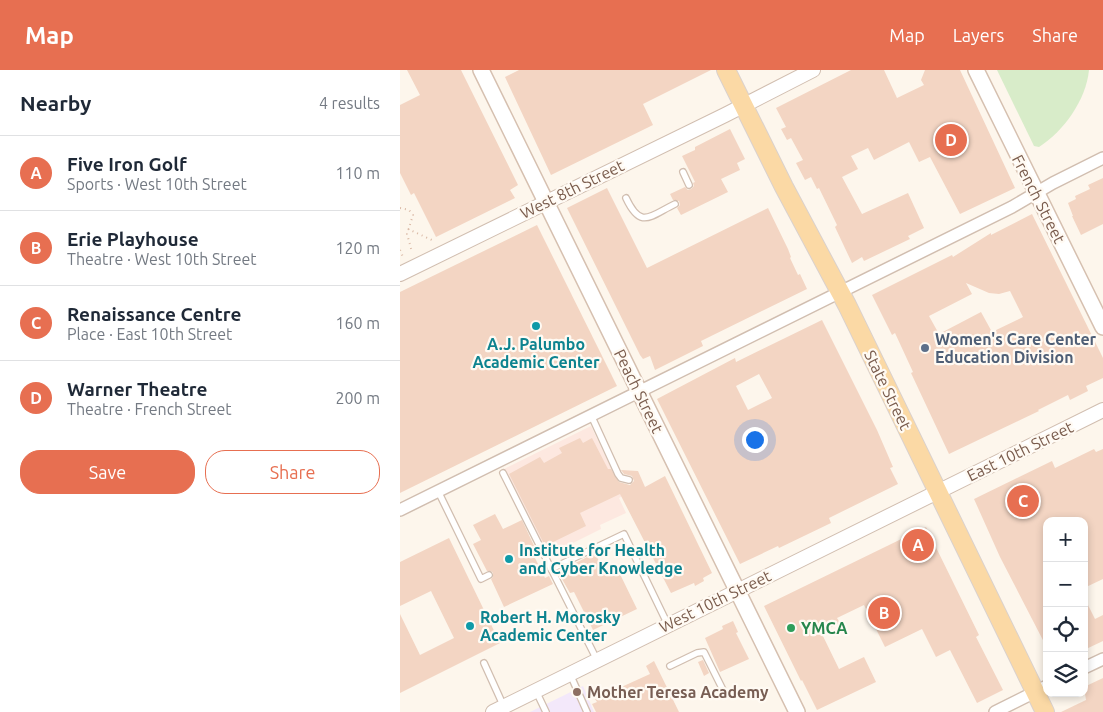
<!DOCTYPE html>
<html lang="en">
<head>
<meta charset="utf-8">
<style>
  :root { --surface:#fff; --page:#f2f2f3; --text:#1f2937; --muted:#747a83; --line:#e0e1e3; --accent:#e76f51 }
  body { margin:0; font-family:Ubuntu,sans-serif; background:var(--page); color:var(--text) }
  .controls { position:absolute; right:15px; bottom:15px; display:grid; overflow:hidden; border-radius:10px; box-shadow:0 2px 8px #0003 }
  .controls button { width:45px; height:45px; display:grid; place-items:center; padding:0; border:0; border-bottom:1px solid var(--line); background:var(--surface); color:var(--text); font:25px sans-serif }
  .you { position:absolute; left:354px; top:369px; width:18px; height:18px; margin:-12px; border:4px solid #fff; border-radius:50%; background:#1a73e8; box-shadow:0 0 0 8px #1a73e833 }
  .badge { display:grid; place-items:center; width:32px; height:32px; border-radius:50%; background:var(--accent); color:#fff; font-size:16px; font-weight:700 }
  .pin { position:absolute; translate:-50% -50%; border:2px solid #fff; box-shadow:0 1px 5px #0006 }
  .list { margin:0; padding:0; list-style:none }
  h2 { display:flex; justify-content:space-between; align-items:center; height:65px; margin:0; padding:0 20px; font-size:21px }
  h2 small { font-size:16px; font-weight:400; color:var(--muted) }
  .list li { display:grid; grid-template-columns:32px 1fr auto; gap:15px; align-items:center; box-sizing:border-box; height:75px; padding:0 20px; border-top:1px solid var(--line) }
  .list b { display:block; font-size:19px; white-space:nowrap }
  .list p { margin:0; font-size:16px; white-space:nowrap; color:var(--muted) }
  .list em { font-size:16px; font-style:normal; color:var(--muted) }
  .actions { display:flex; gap:10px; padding:15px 20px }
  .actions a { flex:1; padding:11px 0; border:1px solid var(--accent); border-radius:20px; text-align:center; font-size:18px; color:var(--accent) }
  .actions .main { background:var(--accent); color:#fff }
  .icon { flex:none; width:28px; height:28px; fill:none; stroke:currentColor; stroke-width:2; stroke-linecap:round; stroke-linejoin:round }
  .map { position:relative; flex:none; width:703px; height:642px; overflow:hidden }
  header { display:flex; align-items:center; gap:30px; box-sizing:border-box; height:70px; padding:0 25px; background:var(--accent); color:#fff }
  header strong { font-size:24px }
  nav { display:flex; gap:28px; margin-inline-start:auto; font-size:18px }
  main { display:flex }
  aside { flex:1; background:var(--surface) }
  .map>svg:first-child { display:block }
  .commercial { fill:#fde8e0 }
  .education { fill:#f3e8fa }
  .green { fill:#d8ecc9 }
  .building { fill:#f3d5c3; fill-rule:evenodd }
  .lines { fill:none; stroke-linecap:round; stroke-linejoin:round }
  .service-casing { stroke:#d1beb0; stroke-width:8 }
  .minor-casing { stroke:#d1beb0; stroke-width:14 }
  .tertiary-casing { stroke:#d1beb0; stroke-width:16 }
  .secondary-casing { stroke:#d6c0b0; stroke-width:18 }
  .primary-casing { stroke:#dad1cd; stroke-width:20 }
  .path { stroke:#d9b8a5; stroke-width:2; stroke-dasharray:1 4; stroke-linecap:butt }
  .service { stroke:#fff; stroke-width:5.5 }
  .minor { stroke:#fff; stroke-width:11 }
  .tertiary { stroke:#fff; stroke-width:14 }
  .secondary { stroke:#fff; stroke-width:15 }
  .primary { stroke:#fbd9a5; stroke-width:18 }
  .culture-dot { fill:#0f9aa8; stroke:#fffaf3; stroke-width:2 }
  .service-dot { fill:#5c6f8a; stroke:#fffaf3; stroke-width:2 }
  .leisure-dot { fill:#2e9e5b; stroke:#fffaf3; stroke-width:2 }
  .education-dot { fill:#8d6e63; stroke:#fffaf3; stroke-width:2 }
  .labels { text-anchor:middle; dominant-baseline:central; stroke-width:4.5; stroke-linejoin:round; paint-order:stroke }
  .street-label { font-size:16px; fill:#7a5c4d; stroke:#fffaf3 }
  .service-label { font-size:16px; font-weight:bold; fill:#4e5e75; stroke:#fffaf3; text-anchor:start }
  .culture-label { font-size:16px; font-weight:bold; fill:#0d838f; stroke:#fffaf3; text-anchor:start }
  .leisure-label { font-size:16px; font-weight:bold; fill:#27864d; stroke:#fffaf3; text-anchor:start }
  .education-label { font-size:16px; font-weight:bold; fill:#785e54; stroke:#fffaf3; text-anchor:start }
</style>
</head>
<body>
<header>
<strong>Map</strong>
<nav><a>Map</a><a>Layers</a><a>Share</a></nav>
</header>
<main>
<aside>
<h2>Nearby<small>4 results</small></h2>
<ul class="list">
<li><span class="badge">A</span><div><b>Five Iron Golf</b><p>Sports · West 10th Street</p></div><em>110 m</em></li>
<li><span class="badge">B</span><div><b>Erie Playhouse</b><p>Theatre · West 10th Street</p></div><em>120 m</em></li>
<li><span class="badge">C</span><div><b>Renaissance Centre</b><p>Place · East 10th Street</p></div><em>160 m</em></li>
<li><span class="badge">D</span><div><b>Warner Theatre</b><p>Theatre · French Street</p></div><em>200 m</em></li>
</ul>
<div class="actions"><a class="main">Save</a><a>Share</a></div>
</aside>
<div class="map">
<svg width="703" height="642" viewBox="0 0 703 642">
  <rect width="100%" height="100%" fill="#fdf6ec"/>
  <path class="commercial" d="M191,356L224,425L219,428L226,443L200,455L201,459L155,482L153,487L147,490L100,401Z"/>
  <path class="education" d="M183,616L194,642H130Z"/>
  <path class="green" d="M597,0H689C686,30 664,61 639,77L634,76Z"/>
  <g class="building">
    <path d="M7,0H61L118,115L110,120L115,128L36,167L14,123L11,125L0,103V35L20,25Z"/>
    <path d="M119,0H311L243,34L253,55L151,105L105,7Z"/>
    <path d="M451,0H484L497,28L524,15L521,10L525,0H560L615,118L560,144L530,87L519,92L509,72L474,90L468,78L451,86L458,99L442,107L462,144L508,123L524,158L508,166L510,169L464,191L462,187L452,193L435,157L437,155L419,118L417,119L411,107L405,110L396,93L403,90L391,68L387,70L381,59L386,57L376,38Z"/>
    <path d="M330,59L345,89L337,93L340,100L321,109L328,122L281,145L277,138L280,135L279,131L273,130L270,124L285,117L288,120L291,119L294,116L293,113L295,112L282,86L295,80V77Z"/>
    <path d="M703,108V154L681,165L672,146H673L668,133L676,129L675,126L690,119L688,115Z"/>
    <path d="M207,118L247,198L368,138L388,179L391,187L390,188L398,205L400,204L407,219L301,271L303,276L255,300L250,286L243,289L240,285L167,138Z"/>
    <path d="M632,144L703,288V308L686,316L688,321L670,330L668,325L638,340L639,341L549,384L511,303L513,302L495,263L492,265L472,225L552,185L553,187L591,163V165ZM566,213L589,223L599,224L610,221L623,247L592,262L581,242L539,264L529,246L572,224Z"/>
    <path d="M137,155L217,316L0,423V222Z"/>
    <path d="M422,250L477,360L493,397L490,398L498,414L429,448L431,453L379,478L378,476L340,494L257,329L335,288L336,292ZM359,304L372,328L348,340L336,316Z"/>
    <path d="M180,368L183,373L192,368L208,399H211L219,412L230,415L234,411L232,406L224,404L221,400L238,401L245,417L265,406L312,503L303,508L304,511L295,516L294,513L271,523L220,424L180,443L186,456L145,476L109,404L140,387L144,393L162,383L159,378Z"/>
    <path d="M694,379L696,382L703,379V509L684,518V451H647V578L600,487L574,429L652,391L655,398Z"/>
    <path d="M95,444L103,459L122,450L136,480L132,482L145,508L149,506L153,514L104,537L91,509L93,507V503L91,501H87L73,474L81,470L73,455Z"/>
    <path d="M526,457L579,565L576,567L603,620L577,633L550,580L536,587L522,559L485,577L464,535L437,548L440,553L421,562L439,599L464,587L476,612L417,640L402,610L401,611L364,536Z"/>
    <path d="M49,468L100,573L0,623V544L20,585L54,568L31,521L0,536V492Z"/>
    <path d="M195,483L205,504L217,498L237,539L193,560L174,522L170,523L158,502Z"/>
    <path d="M684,527L695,549L703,545V571L684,580Z"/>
    <path d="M333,551L338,562L336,563L349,589L320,602L305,568L323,559L322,556Z"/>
    <path d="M303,590L309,603L304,606L298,592Z"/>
    <path d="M254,591L279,642H196L192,634L197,632L195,629L250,604L246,596Z"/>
    <path d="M703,608V642H661L686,630L684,617Z"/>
  </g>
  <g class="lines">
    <defs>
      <g id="service">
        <path d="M283,102L289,115"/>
        <path d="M226,128C241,160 250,146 275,134"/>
        <path d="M191,345L218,404L221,408L229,410"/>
        <path d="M103,403L197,590"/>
        <path d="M38,421L81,509L89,505"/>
        <path d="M151,499L224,464L268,555"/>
        <path d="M84,593L104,637"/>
        <path d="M270,596L297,583L304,582L325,624"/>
        <path d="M170,604L187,642"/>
        <path d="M136,621L146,642"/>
      </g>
      <g id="minor">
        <path d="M0,440L612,137L653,113L703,88"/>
        <path d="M684,598L703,589"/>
        <path d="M595,642L647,616"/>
      </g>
      <g id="tertiary">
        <path d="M0,204L325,45L413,0"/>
        <path d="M93,642L703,340"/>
      </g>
      <g id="secondary">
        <path d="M81,0L397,642"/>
        <path d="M576,0L703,257"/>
      </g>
      <path id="primary" d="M326,0L384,117L447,235L645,642"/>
    </defs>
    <use href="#service" class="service-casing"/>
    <use href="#minor" class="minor-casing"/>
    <use href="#tertiary" class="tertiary-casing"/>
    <use href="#secondary" class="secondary-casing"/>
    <use href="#primary" class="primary-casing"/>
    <g class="path">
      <path d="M0,138L9,140L13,145L7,164L12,182"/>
      <path d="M8,159L34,171"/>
      <path d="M0,180L3,187"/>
    </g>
    <use href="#service" class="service"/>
    <use href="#minor" class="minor"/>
    <use href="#tertiary" class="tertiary"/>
    <use href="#secondary" class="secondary"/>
    <use href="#primary" class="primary"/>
  </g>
  <g class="culture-dot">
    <circle cx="136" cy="256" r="5"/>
    <circle cx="109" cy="489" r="5"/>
    <circle cx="70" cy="556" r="5"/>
  </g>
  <circle class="service-dot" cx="525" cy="278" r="5"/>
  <circle class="leisure-dot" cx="391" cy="558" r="5"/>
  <circle class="education-dot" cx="177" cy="622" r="5"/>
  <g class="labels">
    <g class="street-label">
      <text transform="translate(172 119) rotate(-26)">West 8th Street</text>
      <text transform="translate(639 129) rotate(63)">French Street</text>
      <text transform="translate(488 320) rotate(64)">State Street</text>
      <text transform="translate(239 321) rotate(64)">Peach Street</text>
      <text transform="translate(620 381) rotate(-26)">East 10th Street</text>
      <text transform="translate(315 531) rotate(-26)">West 10th Street</text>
    </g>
    <g class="service-label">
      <text x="535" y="269">Women's Care Center<tspan x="535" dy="18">Education Division</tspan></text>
    </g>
    <g class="culture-label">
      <text x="136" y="274" text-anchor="middle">A.J. Palumbo<tspan x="136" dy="18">Academic Center</tspan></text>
      <text x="119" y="480">Institute for Health<tspan x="119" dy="18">and Cyber Knowledge</tspan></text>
      <text x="80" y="547">Robert H. Morosky<tspan x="80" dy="18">Academic Center</tspan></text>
    </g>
    <g class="leisure-label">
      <text x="401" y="558">YMCA</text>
    </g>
    <g class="education-label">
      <text x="187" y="622">Mother Teresa Academy</text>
    </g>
  </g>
</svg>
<div class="controls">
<button>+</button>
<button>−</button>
<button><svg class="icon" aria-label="locate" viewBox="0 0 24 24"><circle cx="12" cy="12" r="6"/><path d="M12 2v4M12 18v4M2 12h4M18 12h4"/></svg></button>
<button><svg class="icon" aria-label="layers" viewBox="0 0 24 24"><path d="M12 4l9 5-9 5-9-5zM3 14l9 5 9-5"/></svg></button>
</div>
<div class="you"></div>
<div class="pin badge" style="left:518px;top:475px">A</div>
<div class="pin badge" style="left:484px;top:543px">B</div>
<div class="pin badge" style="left:623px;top:431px">C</div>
<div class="pin badge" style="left:551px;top:70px">D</div>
</div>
</main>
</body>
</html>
